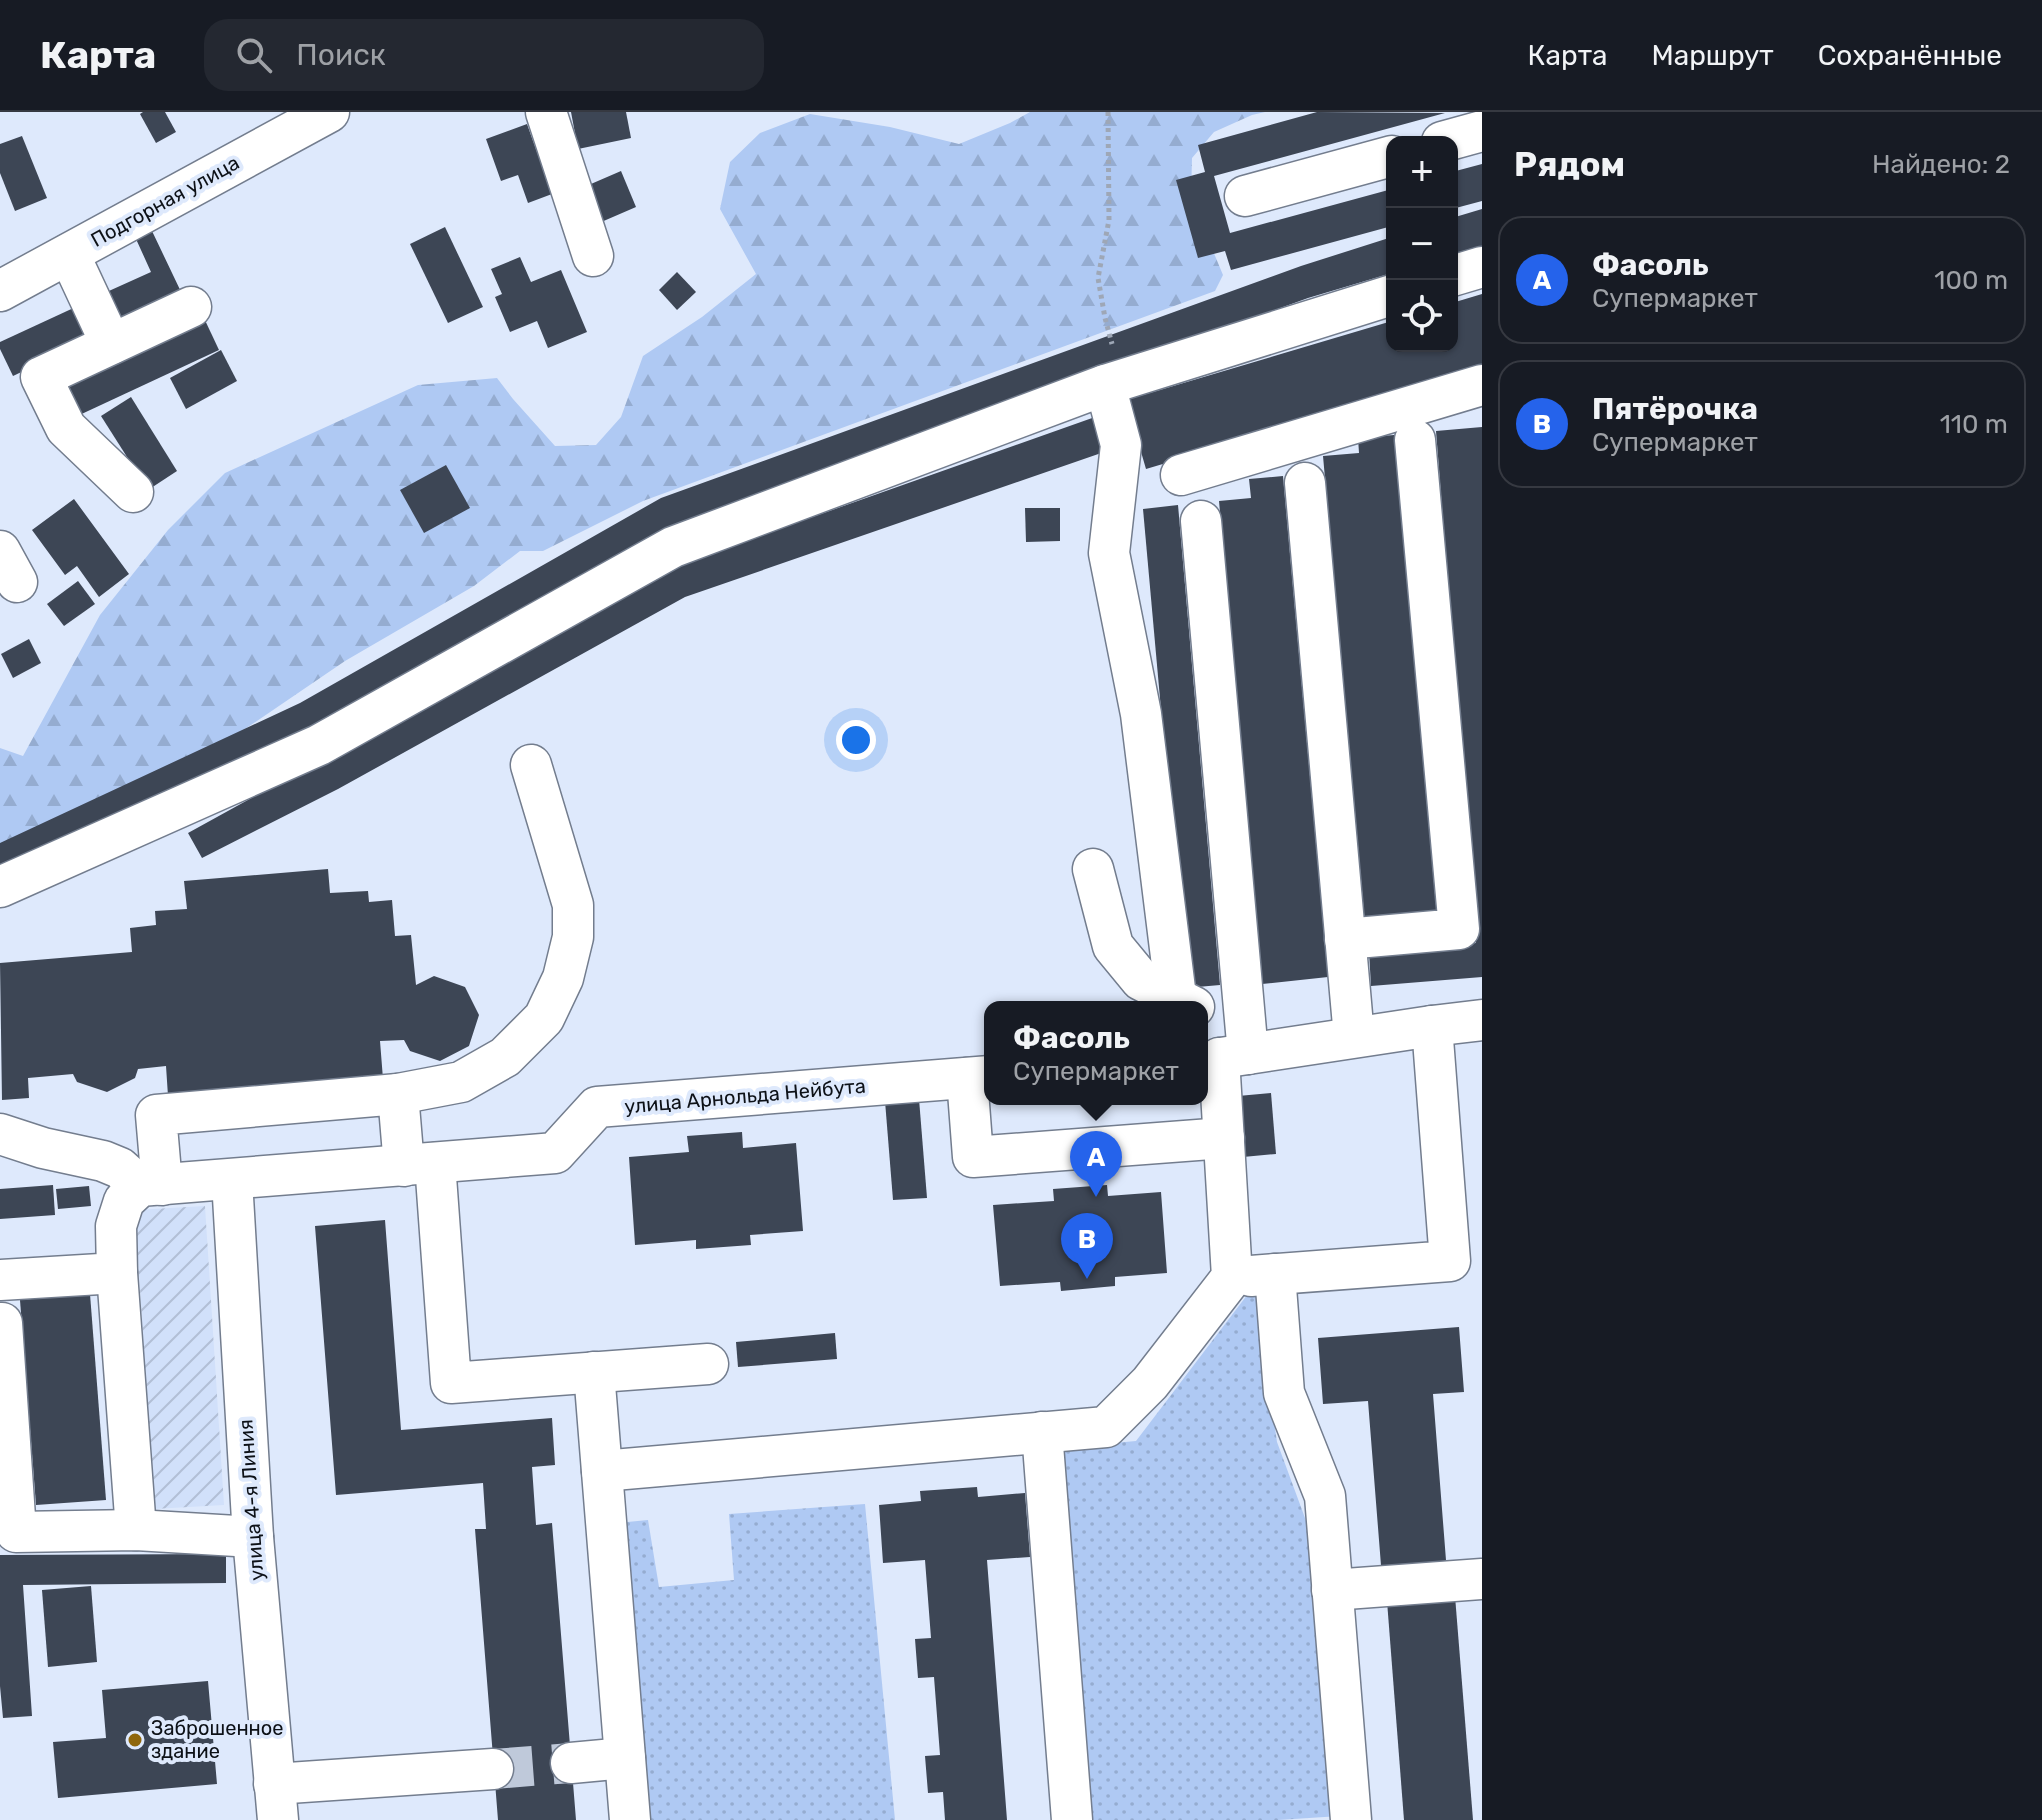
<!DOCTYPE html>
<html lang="ru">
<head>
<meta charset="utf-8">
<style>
  :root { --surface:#171b24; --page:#242831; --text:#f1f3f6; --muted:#9ea1a6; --line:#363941; --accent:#2563eb }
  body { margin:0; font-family:Rubik,sans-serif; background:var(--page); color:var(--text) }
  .controls { position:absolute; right:24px; top:24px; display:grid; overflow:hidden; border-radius:16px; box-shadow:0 2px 6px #0004 }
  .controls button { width:72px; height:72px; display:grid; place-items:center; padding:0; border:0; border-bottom:2px solid var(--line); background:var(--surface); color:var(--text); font:40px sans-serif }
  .you { position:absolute; left:856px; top:628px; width:28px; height:28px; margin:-20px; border:6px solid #fff; border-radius:50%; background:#1a73e8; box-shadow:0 0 0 12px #1a73e833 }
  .badge { display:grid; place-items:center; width:52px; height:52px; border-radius:50%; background:var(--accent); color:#fff; font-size:26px; font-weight:700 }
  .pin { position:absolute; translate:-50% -66px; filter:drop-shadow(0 2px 4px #0008) }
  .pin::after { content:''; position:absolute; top:42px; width:28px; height:24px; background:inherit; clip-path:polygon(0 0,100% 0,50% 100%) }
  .popup { position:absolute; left:984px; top:889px; width:224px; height:104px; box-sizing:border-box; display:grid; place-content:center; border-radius:16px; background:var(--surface); filter:drop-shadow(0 2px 6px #0005); font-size:26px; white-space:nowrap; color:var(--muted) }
  .popup b { font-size:30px; color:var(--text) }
  .popup::after { content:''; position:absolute; left:50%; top:100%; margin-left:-16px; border:16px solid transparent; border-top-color:var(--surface) }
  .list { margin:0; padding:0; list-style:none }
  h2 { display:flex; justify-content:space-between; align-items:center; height:104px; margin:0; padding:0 32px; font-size:34px }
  h2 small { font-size:26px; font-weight:400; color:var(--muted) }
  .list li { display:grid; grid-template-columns:52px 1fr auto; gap:24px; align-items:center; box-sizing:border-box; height:128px; margin:0 16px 16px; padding:0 16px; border:2px solid var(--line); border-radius:24px }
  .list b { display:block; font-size:30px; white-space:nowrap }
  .list p { margin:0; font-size:26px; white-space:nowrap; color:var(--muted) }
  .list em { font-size:26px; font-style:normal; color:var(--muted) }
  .icon { flex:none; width:44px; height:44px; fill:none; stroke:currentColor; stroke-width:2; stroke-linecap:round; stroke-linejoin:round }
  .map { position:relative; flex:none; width:1482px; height:1708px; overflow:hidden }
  header { display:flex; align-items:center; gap:48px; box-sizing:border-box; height:112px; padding:0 40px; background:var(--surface); border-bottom:2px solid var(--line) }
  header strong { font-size:38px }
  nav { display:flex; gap:44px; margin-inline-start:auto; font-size:28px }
  .search { width:560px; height:72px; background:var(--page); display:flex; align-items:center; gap:20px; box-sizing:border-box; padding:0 28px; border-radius:24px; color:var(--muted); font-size:30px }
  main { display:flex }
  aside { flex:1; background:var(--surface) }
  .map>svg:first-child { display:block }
  .industrial { fill:url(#industrial-furrows) }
  .forest { fill:url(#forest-firs) }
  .park { fill:url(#park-dots) }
  .building { fill:#3d4655 }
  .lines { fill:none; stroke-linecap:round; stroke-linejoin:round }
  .minor-tunnel { stroke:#bfc9da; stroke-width:40; stroke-dasharray:40 20; stroke-linecap:butt }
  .minor-casing { stroke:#737d8e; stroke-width:43 }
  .path { stroke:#9ea7b6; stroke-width:5; stroke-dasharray:4 4; stroke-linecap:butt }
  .minor { stroke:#fff; stroke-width:40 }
  .poi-dot { fill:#8f670d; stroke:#dee9fc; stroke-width:3 }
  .labels { text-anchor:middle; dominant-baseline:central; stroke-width:8; stroke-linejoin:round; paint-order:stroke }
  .street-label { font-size:20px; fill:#0d1117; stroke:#dee9fc }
  .poi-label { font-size:20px; fill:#0d1117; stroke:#dee9fc; text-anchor:start }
</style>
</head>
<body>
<header>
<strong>Карта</strong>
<div class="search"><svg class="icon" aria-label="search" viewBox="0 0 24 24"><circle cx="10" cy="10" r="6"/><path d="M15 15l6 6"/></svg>Поиск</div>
<nav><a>Карта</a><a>Маршрут</a><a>Сохранённые</a></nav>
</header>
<main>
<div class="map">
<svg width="1482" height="1708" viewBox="0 0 1482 1708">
  <defs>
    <pattern id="industrial-furrows" width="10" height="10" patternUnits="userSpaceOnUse" patternTransform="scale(2)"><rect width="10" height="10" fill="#d1e0fa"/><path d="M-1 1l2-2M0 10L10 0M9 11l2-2" fill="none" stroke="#b2bfd6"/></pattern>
    <pattern id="forest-firs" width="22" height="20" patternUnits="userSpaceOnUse" patternTransform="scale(2)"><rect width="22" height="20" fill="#afc9f3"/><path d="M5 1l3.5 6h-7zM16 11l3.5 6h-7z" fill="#95acd0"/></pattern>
    <pattern id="park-dots" width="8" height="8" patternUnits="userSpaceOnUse" patternTransform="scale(2)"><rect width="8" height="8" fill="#afc9f3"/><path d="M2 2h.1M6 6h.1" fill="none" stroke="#95acd0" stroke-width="1.8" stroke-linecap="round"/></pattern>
  </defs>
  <rect width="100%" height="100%" fill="#dee9fc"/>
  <path class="industrial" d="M205,1094L224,1393L154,1397L135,1098Z"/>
  <path class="forest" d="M1030,0H1265L1252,3L1214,20L1192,46L1191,86L1223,163L1215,179L643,389L543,439H520L474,474L345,549L204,645L0,740V636L23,644L100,503L168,418L225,361L418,273L497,266L513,287L555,334L596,333L621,305L643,244L702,205L756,162L720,97L730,50L760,21L810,2L890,15L959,32L1010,11Z"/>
  <g class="park">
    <path d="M1254,1174L1277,1330L1312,1425L1340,1704L1278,1708H1084L1059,1336L1136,1329Z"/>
    <path d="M865,1392L895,1708H643L617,1411L648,1408L659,1475L734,1468L729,1402Z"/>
  </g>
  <g class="building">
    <path d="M143,0H165L176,20L156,31L140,2Z"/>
    <path d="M571,0H626L631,26L578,37Z"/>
    <path d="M1317,0L1445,1L1214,64L1230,121L1392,77V114L1231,158L1225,139L1198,146L1176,68L1205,60L1198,33Z"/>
    <path d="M527,12L552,82L528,91L518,63L501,69L486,27Z"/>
    <path d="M22,24L47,86L15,99L0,61V32Z"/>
    <path d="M1482,52V89L1452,97V60Z"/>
    <path d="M621,59L636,95L599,111L584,75Z"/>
    <path d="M1482,97V134L1452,143V106Z"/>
    <path d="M445,115L483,195L448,211L410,132Z"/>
    <path d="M152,119L183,184L115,216L100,183L151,160L136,127Z"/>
    <path d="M1392,125V161L1308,186L676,415L317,619L0,764V731L300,591L661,386L1301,154Z"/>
    <path d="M520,145L531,170L561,158L587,220L548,236L537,209L510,220L495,185L502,182L491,157Z"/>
    <path d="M677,160L696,180L677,198L659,178Z"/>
    <path d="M1482,182V257L1146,357L1126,288L1392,209V234H1452V191Z"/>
    <path d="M80,193L95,225L13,264L0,237V230Z"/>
    <path d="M203,204L219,238L73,306L57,273Z"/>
    <path d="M221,238L237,269L186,297L170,266Z"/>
    <path d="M131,285L177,359L148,378L101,304Z"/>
    <path d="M1095,305L1107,339L685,485L338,677L202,746L188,721L671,455Z"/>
    <path d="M1482,315V865L1371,874L1369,840L1476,831L1436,319Z"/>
    <path d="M1394,323L1437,805L1365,812L1323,344L1359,341L1358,326Z"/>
    <path d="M446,353L470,396L424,421L400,378Z"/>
    <path d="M1283,364L1328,865L1262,872L1219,389L1251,386L1249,367Z"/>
    <path d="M74,387L129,462L99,485L77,454L65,463L32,418Z"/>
    <path d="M1178,393L1220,873L1186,876L1143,397Z"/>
    <path d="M1025,396H1060V429L1026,430Z"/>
    <path d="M78,469L95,492L64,514L47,492Z"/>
    <path d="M29,527L41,551L13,566L1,542Z"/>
    <path d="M328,757L330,781L368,779L369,790L392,788L395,824L411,823L416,873L434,864L465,875L479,903L469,934L440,949L410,939L404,928L380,929L383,967L168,984L166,954L138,957L135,966L107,980L77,970L73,962L28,966L29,986L2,988L0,851L132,840L130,816L156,813L155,799L187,797L184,769Z"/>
    <path d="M1271,981L1276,1042L1243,1045L1238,984Z"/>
    <path d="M919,987L927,1086L893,1088L885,989Z"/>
    <path d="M742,1020L743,1036L796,1031L803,1119L750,1123L751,1133L696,1137V1128L635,1133L629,1045L689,1040L687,1024Z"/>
    <path d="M53,1073L55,1103L0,1107V1077Z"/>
    <path d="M1107,1073L1108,1084L1161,1080L1167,1161L1115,1165V1174L1061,1179L1060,1170L1000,1174L993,1093L1054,1089L1053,1077Z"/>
    <path d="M89,1074L91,1094L58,1097L56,1077Z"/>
    <path d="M385,1108L401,1318L552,1306L555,1353L532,1355L536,1413L552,1411L576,1708H498L475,1417H486L483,1371L336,1383L315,1114Z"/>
    <path d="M90,1182L106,1388L36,1393L20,1188Z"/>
    <path d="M1459,1215L1464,1280L1433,1282L1447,1461L1382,1466L1368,1289L1323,1292L1318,1226Z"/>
    <path d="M835,1221L837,1247L738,1255L736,1230Z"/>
    <path d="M977,1375L978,1385L1025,1381L1030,1445L987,1448L1007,1708H945L943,1680L928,1681L925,1644L940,1643L934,1565L918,1566L915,1527L931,1526L925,1448L883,1451L879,1393L921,1389L920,1379Z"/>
    <path d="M226,1442V1471L23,1473L32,1604L3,1606L0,1574V1443Z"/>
    <path d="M91,1474L97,1550L48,1555L42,1478Z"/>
    <path d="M1455,1484L1473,1708H1404L1387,1489Z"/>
    <path d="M208,1569L217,1672L58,1686L53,1630L106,1626L102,1578Z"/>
  </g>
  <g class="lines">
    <path class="minor-tunnel" d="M493,1657L571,1651"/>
    <defs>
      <g id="minor">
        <path d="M546,0L593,144"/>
        <path d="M1442,30L1482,19"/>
        <path d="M1245,84L1392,44"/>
        <path d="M69,142L111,232"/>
        <path d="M1452,164L1482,155"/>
        <path d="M0,179L329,0"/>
        <path d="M1105,273L1121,333L1109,441L1141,602L1176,885"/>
        <path d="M1181,363L1482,273"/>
        <path d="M1305,371L1354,925"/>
        <path d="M133,380L66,316L41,265L191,195"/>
        <path d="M1201,409L1248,942"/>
        <path d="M0,439L17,470"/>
        <path d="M1093,757L1113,834L1141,868L1194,895"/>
        <path d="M0,775L319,633L673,435L1105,273L1392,183"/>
        <path d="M1345,827L1459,817L1415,328"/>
        <path d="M1221,946L1432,914L1482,908"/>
        <path d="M967,966L973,1045L1224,1026"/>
        <path d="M398,982L461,970L505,945L544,906L563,866L573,825V793L531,653"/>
        <path d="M0,1022L43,1036L103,1049L120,1056L140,1074"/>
        <path d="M435,1051L451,1271L708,1252"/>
        <path d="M232,1068L253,1425L278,1708"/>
        <path d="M162,1073L156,1003L398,982L404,1054"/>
        <path d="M117,1161L136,1418"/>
        <path d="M1275,1162L1284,1281L1325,1384L1351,1708"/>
        <path d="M1251,1164L1450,1149L1432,914"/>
        <path d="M0,1168L117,1161L116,1114L124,1089L140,1074L555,1041L597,995L990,964"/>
        <path d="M2,1211L16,1420L136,1418L253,1425"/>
        <path d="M594,1260L630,1708"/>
        <path d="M1042,1320L1072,1708"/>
        <path d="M602,1359L1106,1315L1150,1271L1232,1165L1219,946"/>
        <path d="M1332,1478L1482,1467"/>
        <path d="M571,1651L625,1646"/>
        <path d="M274,1672L493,1657"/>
      </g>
    </defs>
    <use href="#minor" class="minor-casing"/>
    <path class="path" d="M1108,0L1109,108L1098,166L1105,206L1112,232"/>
    <use href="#minor" class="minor"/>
  </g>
  <circle class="poi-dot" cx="135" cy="1628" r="8"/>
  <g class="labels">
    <g class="street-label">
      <text transform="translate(165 89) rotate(-29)">Подгорная улица</text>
      <text transform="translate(745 984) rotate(-5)">улица Арнольда Нейбута</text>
      <text transform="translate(251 1388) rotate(-94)">улица 4-я Линия</text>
    </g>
    <g class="poi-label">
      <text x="151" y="1616">Заброшенное<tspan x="151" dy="23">здание</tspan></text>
    </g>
  </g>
</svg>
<div class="controls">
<button>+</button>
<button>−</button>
<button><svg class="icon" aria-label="locate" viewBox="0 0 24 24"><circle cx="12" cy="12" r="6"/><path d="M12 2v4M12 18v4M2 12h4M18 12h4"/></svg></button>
</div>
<div class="you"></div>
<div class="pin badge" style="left:1096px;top:1085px">A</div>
<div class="popup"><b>Фасоль</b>Супермаркет</div>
<div class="pin badge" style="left:1087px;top:1167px">B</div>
</div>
<aside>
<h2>Рядом<small>Найдено: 2</small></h2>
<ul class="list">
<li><span class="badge">A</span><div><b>Фасоль</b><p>Супермаркет</p></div><em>100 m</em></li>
<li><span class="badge">B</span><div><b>Пятёрочка</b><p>Супермаркет</p></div><em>110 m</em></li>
</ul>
</aside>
</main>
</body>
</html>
